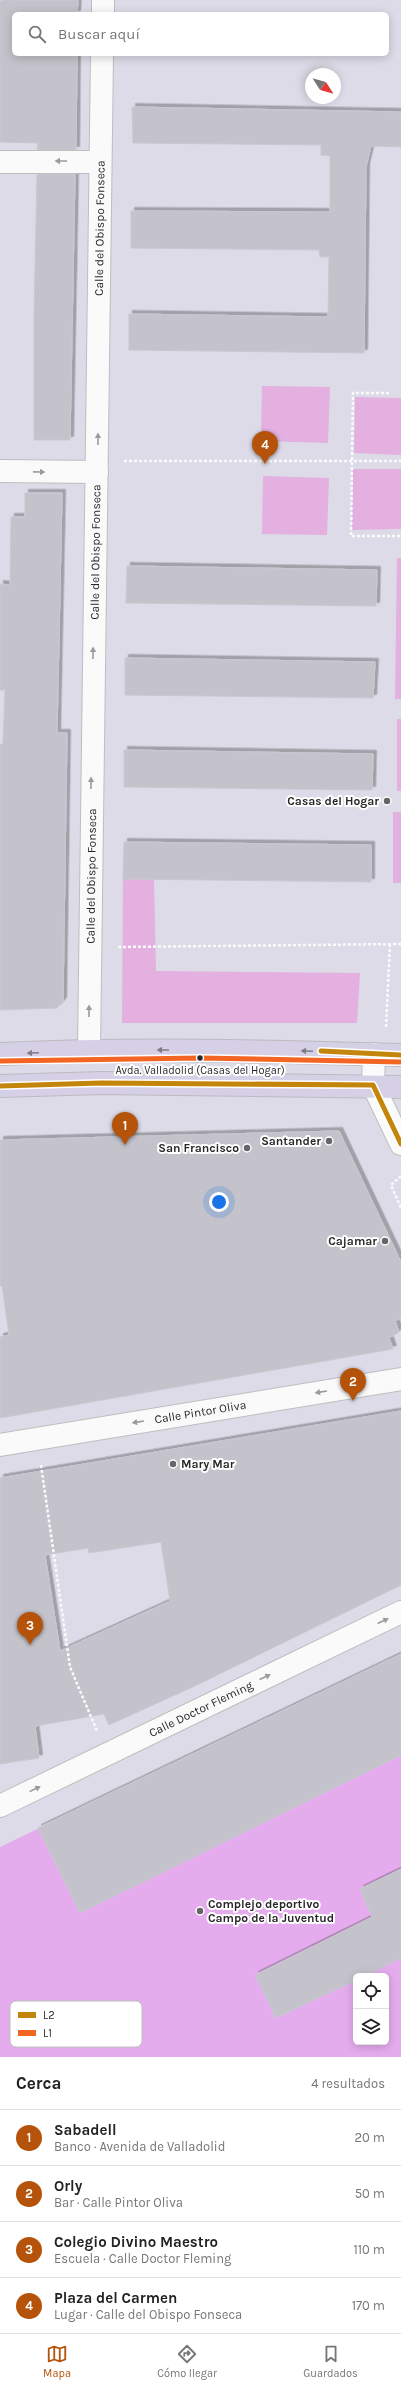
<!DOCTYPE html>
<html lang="es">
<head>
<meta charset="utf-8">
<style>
  :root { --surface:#fff; --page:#f6f6f6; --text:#222; --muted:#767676; --line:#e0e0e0; --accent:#b45309 }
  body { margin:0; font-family:Karla,sans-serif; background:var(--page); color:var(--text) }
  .controls { position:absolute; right:12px; bottom:12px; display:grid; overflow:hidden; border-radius:6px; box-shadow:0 2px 10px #0003 }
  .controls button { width:36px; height:36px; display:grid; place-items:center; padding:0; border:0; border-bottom:1px solid var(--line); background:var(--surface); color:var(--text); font:20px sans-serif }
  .compass { position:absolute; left:305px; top:68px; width:36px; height:36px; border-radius:50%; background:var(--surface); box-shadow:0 2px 10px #0003; rotate:126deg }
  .you { position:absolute; left:219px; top:1202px; width:14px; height:14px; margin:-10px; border:3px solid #fff; border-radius:50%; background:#1a73e8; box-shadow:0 0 0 6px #1a73e833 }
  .badge { display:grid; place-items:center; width:26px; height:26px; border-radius:50%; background:var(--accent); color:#fff; font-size:13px; font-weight:700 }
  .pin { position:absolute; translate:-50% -33px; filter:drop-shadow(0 1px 2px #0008) }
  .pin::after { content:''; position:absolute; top:21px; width:14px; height:12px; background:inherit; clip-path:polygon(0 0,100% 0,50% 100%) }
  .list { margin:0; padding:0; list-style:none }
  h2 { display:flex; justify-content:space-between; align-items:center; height:52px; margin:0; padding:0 16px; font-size:17px }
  h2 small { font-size:13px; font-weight:400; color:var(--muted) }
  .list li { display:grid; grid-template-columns:26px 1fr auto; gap:12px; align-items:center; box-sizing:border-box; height:56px; padding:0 16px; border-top:1px solid var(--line) }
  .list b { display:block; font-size:15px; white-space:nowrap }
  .list p { margin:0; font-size:13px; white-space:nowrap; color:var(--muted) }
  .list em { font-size:13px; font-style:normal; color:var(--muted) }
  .icon { flex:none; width:22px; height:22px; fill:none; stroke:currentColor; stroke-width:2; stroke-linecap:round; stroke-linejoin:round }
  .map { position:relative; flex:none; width:401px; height:2057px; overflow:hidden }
  .search { position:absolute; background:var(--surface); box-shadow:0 2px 10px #0003; left:12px; right:12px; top:12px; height:44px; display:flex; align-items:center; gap:10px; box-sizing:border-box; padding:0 14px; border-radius:6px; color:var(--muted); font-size:15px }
  .sheet { height:276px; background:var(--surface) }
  nav { display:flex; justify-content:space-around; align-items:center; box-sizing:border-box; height:56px; border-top:1px solid var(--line); background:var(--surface); font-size:11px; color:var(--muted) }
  nav a { display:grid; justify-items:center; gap:2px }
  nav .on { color:var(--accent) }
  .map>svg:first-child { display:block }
  .green { fill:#e3b0df }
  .pitch { fill:#e4aced; fill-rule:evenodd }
  .building { fill:#c4c3cb; stroke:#c9c8d2; fill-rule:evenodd; filter:url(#shadow) }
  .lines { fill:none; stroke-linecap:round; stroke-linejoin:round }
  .minor-casing { stroke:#bdbebf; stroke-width:24 }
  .major-casing { stroke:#bbbbbf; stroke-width:24 }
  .path { stroke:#fafafb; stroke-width:2.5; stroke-dasharray:3 2; stroke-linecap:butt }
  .minor { stroke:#fafafb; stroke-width:22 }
  .major { stroke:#d6d0e7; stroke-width:22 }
  .bus-1-casing { stroke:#fff; stroke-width:8 }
  .bus-2-casing { stroke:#fff; stroke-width:8 }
  .bus-1 { stroke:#c3860a; stroke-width:5 }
  .bus-2 { stroke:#f26522; stroke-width:5 }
  .oneway { fill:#9b9b9c }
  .oneway2 { fill:#7e7c87 }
  .poi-dot { fill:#66666a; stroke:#fff; stroke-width:1.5 }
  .bus-dot { fill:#272727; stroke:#fff; stroke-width:1.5 }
  .labels { text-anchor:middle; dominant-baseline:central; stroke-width:4; stroke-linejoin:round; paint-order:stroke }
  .bus-label { font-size:11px; fill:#272727; stroke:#fff }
  .street-label { font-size:12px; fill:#272727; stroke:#fff }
  .poi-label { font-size:12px; font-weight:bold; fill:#272727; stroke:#fff; text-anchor:end }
  .key { fill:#fff; stroke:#bebebe; stroke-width:1 }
  .key-label { font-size:11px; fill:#272727 }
</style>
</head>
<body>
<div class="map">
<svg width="401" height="2057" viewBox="0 0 401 2057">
  <defs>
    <filter id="shadow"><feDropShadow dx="3.5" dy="-3.5" stdDeviation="0" flood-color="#0004"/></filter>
  </defs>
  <rect width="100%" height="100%" fill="#dcdbe7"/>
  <g class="green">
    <path d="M262,386L330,387L328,443L261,441Z"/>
    <path d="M355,397L401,398V455L354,453Z"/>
    <path d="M353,469H401V529L352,530Z"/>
    <path d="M263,476L329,478L327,535L262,534Z"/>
    <path d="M397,558H401V699H395Z"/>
    <rect x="397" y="719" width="4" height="72"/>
    <rect x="393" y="812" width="8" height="71"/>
    <path d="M123,879H154L156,971L360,973L357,1023H122Z"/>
  </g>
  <path class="pitch" d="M401,1654V2057H0V1847ZM356,1976H386V2042H356Z"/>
  <g class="building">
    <path d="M78,0L77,14H14V54H77L76,150H37L38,143L0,142V1Z"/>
    <path d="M132,107L401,112V147L371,146L366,167L364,353L129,350V314L328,317L329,257H320L319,250L131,248V211L330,212V156L321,155V145L133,143Z"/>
    <path d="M37,174H75L70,440H34V316Z"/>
    <path d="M25,493H62L57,733H67L63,1001L57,1008L0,1010V745L3,744L5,690H0V584L10,585L11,517H25Z"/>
    <path d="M127,566L377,570L376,606L126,603Z"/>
    <path d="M125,658L375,662L373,698L125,695Z"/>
    <path d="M124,750L373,754L372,790L124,787Z"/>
    <path d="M124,842L371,845V882L123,879Z"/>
    <path d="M339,1131L401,1262V1318L395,1321L399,1332L389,1338L393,1349L0,1418V1337L9,1335L2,1286H0V1140Z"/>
    <path d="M401,1411V1585L197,1685L109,1725L104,1714L35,1726L39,1758L0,1764V1478ZM161,1542L170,1601L60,1651L45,1555L88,1548L89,1553Z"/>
    <path d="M401,1654V1755L80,1913L38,1828Z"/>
    <path d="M401,1869V1958L364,1976H356V1980L276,2018L255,1975L372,1917L360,1889Z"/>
  </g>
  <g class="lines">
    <defs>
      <g id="minor">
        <path d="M103,14V0"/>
        <path d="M0,162H100"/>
        <path d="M0,471L97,472"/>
        <path id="s1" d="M89,1050L102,54"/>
        <path d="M374,1054L373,1085L401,1144"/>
        <path id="s2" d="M0,1445L401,1379"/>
        <path id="s3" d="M0,1806L401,1612"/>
      </g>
      <g id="major">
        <path d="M0,1054C134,1048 267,1051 401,1055"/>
        <path d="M0,1086L101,1083L401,1087"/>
      </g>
    </defs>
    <use href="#minor" class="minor-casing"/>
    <use href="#major" class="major-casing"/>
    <g class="path">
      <path d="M389,393H353L351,536H401"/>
      <path d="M124,461H401"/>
      <path d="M118,947L401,944"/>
      <path d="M386,1027L390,944"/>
      <path d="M401,1176L391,1185L401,1208"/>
      <path d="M41,1465L70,1667L97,1731"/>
    </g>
    <use href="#minor" class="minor"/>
    <use href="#major" class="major"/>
    <defs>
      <g id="bus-1">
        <path d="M321,1051L401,1055"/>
        <path d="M0,1086L101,1083L373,1085L401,1144"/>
      </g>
      <path id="bus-2" d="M0,1061L200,1058L401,1062"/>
    </defs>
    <use href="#bus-1" class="bus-1-casing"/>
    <use href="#bus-2" class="bus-2-casing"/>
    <use href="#bus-1" class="bus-1"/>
    <use href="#bus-2" class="bus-2"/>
  </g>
  <defs><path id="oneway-solid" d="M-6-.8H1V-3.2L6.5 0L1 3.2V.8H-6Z"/></defs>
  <g class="oneway">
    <use href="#oneway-solid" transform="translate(61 161) rotate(180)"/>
    <use href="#oneway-solid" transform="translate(98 439) rotate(-90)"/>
    <use href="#oneway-solid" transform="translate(39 472) rotate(1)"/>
    <use href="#oneway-solid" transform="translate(93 653) rotate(-89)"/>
    <use href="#oneway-solid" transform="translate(91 783) rotate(-89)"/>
    <use href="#oneway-solid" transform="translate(89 1011) rotate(-90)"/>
    <use href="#oneway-solid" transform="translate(321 1392) rotate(171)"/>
    <use href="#oneway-solid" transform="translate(138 1422) rotate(171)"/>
    <use href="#oneway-solid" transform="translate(383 1621) rotate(-25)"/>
    <use href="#oneway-solid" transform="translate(265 1677) rotate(-25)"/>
    <use href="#oneway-solid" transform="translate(35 1789) rotate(-26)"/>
  </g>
  <g class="oneway2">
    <use href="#oneway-solid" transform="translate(163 1050) rotate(-180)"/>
    <use href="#oneway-solid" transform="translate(307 1051) rotate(-178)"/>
    <use href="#oneway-solid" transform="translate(33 1053) rotate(178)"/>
  </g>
  <g class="poi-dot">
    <circle cx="387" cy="801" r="4"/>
    <circle cx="329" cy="1141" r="4"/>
    <circle cx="247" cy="1148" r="4"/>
    <circle cx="385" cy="1241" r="4"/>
    <circle cx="173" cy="1464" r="4"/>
    <circle cx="200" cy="1911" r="4"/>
  </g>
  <circle class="bus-dot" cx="200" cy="1058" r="3.5"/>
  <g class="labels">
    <g class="bus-label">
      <text x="200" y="1070">Avda. Valladolid (Casas del Hogar)</text>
    </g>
    <g class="street-label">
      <text stroke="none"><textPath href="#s1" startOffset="822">Calle del Obispo Fonseca</textPath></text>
      <text stroke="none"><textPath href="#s1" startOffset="498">Calle del Obispo Fonseca</textPath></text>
      <text stroke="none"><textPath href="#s1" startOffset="174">Calle del Obispo Fonseca</textPath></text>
      <text stroke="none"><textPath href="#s2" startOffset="203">Calle Pintor Oliva</textPath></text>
      <text stroke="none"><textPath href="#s3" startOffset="223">Calle Doctor Fleming</textPath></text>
    </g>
    <g class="poi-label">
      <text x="379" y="801">Casas del Hogar</text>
      <text x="321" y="1141">Santander</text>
      <text x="239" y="1148">San Francisco</text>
      <text x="377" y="1241">Cajamar</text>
      <text x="181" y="1464" text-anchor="start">Mary Mar</text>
      <text x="208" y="1904" text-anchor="start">Complejo deportivo<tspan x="208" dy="14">Campo de la Juventud</tspan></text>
    </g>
  </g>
  <rect x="10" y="2001" width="132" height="46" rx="6" class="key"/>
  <rect x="18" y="2012" width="18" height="6" fill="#c3860a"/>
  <rect x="18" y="2030" width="18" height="6" fill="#f26522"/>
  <g class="key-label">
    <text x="43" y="2019">L2</text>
    <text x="43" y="2037">L1</text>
  </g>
</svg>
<div class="controls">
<button><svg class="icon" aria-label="locate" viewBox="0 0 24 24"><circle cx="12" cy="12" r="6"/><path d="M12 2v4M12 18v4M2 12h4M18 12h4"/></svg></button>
<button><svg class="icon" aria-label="layers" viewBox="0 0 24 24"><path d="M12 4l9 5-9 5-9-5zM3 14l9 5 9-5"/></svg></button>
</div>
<svg class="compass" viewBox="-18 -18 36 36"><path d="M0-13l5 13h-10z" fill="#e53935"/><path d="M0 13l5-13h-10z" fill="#767676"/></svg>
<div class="you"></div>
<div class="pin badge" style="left:125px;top:1145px">1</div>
<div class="pin badge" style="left:353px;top:1401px">2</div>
<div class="pin badge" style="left:30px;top:1645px">3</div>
<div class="pin badge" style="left:265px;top:464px">4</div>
<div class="search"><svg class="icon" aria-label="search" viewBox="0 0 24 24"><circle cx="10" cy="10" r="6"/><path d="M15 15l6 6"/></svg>Buscar aquí</div>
</div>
<section class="sheet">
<h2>Cerca<small>4 resultados</small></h2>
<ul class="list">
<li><span class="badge">1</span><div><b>Sabadell</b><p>Banco · Avenida de Valladolid</p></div><em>20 m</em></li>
<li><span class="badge">2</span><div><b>Orly</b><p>Bar · Calle Pintor Oliva</p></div><em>50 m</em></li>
<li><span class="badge">3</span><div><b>Colegio Divino Maestro</b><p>Escuela · Calle Doctor Fleming</p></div><em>110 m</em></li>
<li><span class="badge">4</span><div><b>Plaza del Carmen</b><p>Lugar · Calle del Obispo Fonseca</p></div><em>170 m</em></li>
</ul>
</section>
<nav>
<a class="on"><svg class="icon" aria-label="map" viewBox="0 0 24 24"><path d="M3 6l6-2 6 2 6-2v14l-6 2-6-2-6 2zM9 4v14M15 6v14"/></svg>Mapa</a>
<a><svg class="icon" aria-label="directions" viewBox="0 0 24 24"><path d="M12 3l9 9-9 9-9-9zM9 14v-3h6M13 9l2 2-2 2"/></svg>Cómo llegar</a>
<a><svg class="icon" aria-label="saved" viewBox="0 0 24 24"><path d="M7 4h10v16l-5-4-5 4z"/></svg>Guardados</a>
</nav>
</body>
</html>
